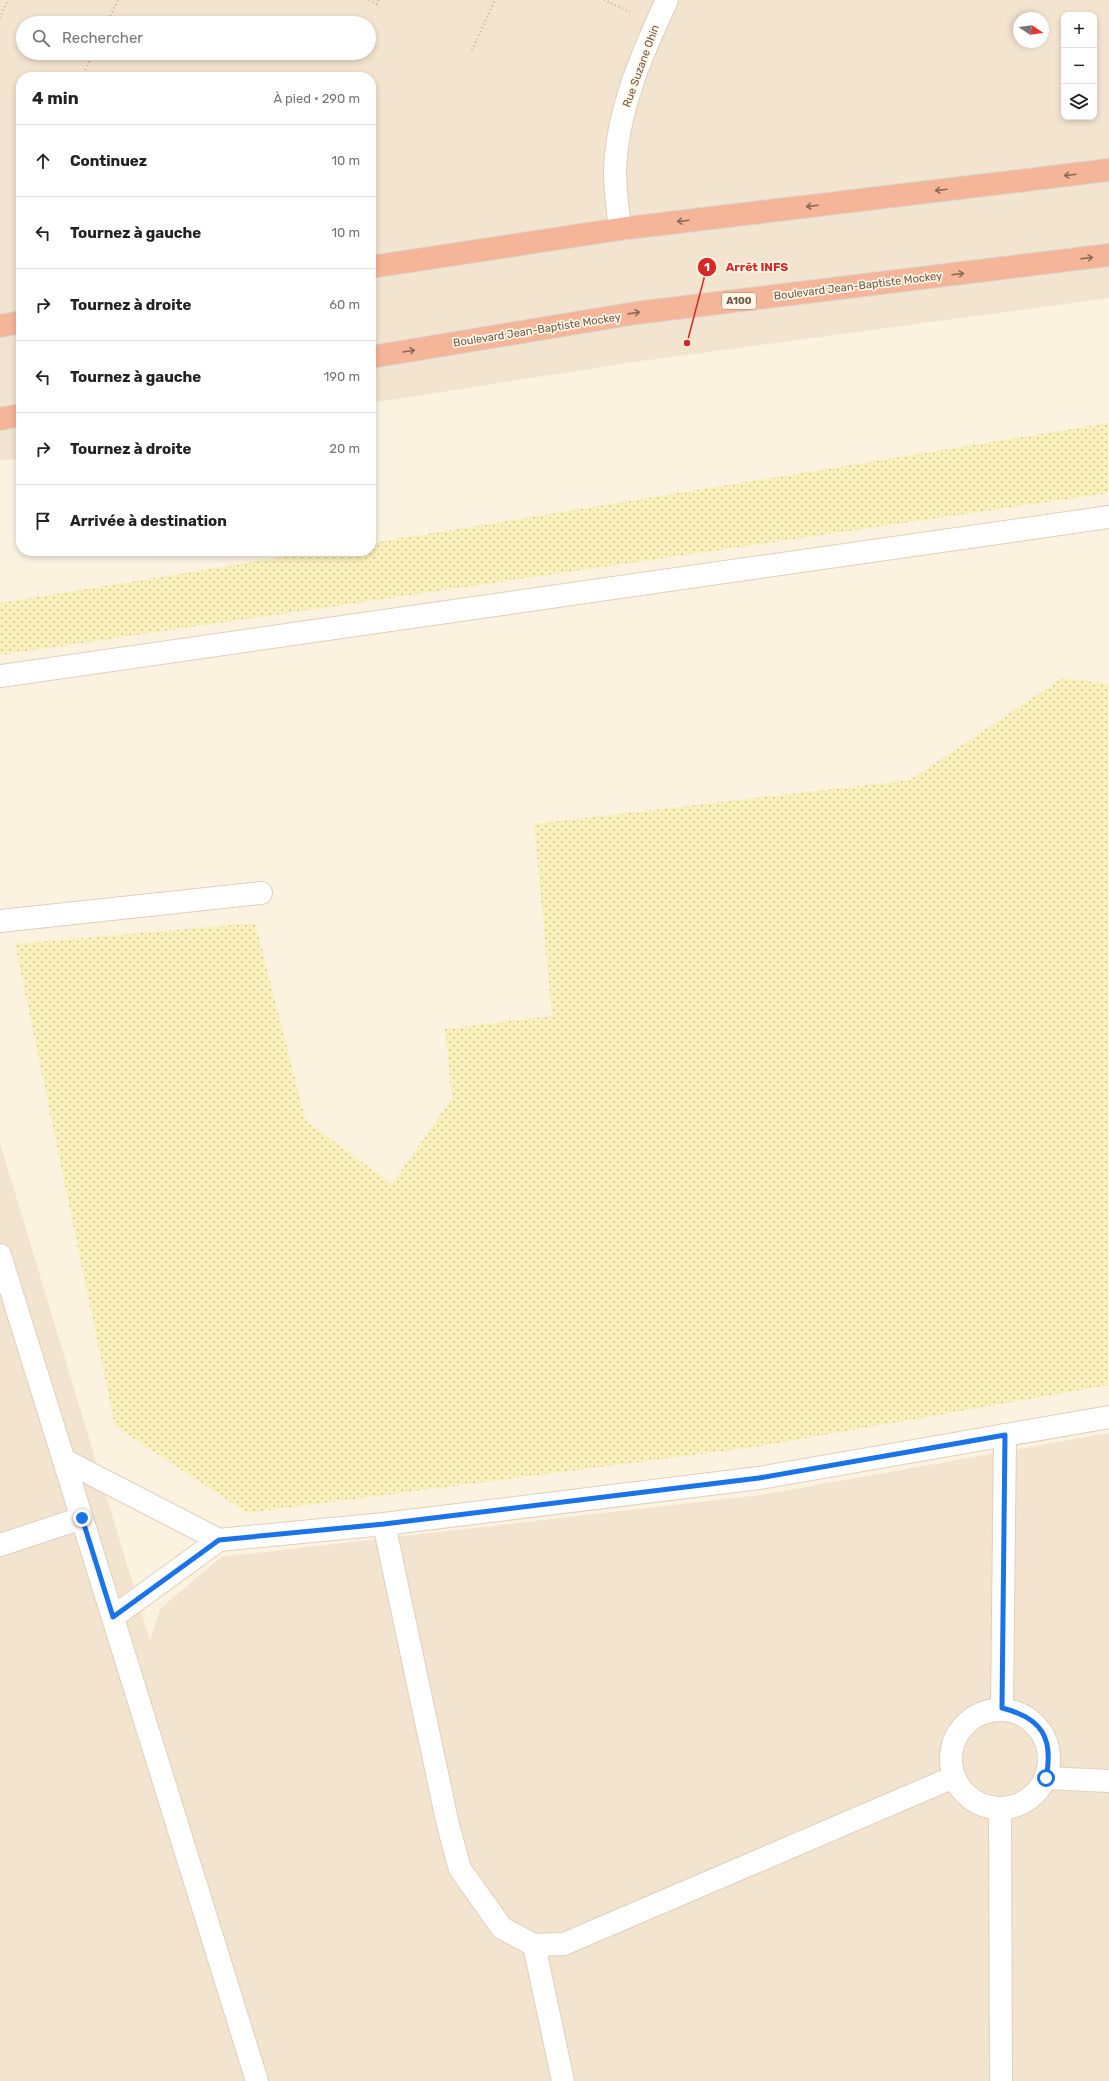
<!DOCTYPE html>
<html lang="fr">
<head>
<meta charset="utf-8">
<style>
  :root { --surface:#fff; --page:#f2f2f2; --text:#222; --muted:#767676; --line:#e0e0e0 }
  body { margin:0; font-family:Rubik,sans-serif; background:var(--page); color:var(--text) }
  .controls { position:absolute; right:12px; top:12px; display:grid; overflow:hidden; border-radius:8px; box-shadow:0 2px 6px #0003 }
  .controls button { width:36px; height:36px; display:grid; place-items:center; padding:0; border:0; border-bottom:1px solid var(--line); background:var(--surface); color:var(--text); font:20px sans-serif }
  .compass { position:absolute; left:1013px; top:12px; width:36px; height:36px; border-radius:50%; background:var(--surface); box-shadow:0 2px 6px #0003; rotate:103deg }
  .stop { position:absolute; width:12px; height:12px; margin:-9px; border:3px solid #1a73e8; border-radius:50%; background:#fff }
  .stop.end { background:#1a73e8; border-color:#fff; box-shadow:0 1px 4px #0008 }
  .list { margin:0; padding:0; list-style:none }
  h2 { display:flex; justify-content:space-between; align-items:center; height:52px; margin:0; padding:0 16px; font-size:17px }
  h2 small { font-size:13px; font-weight:400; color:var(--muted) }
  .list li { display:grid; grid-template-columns:26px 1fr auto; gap:12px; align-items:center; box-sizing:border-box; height:72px; padding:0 16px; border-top:1px solid var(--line) }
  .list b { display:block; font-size:15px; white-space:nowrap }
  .list em { font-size:13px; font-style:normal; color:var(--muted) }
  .icon { flex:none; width:22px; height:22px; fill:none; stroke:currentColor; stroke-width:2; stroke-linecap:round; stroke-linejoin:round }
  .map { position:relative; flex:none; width:1109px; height:2081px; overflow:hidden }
  .search { position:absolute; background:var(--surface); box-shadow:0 2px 6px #0003; left:16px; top:16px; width:360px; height:44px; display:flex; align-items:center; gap:10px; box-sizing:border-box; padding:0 14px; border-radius:22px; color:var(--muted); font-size:15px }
  .panel { position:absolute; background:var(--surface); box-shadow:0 2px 6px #0003; left:16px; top:72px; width:360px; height:484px; border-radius:16px }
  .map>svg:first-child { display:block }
  .residential { fill:#f2e4cf; fill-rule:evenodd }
  .sand { fill:url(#sand-dots) }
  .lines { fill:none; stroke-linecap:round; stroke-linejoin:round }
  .street-casing { stroke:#dfcfbc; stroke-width:24 }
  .highway-casing { stroke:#dad4cf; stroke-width:24 }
  .path { stroke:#d4b59c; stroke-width:2.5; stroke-dasharray:1 3; stroke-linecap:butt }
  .street { stroke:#fff; stroke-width:22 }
  .highway { stroke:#f4b598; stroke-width:22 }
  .oneway { stroke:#8b6b58 }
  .route { stroke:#1a73e8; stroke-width:5 }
  .labels { text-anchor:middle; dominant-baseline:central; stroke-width:3.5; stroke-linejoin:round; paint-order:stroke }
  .shield { fill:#fff6e6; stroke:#9c8877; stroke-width:1 }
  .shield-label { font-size:10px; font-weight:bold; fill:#715948 }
  .street-label { font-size:11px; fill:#715948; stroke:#fff6e6 }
  .leader { fill:none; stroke:#d62828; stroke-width:1.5 }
  .callout-dot { fill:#d62828; stroke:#fff6e6; stroke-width:1.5 }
  .mark-label { font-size:12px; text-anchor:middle; font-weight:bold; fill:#fff }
  .callout-label { font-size:12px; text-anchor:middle; font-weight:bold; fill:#d62828; stroke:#fff6e6; stroke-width:3.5; stroke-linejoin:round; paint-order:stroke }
</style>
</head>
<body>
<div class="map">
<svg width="1109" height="2081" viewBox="0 0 1109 2081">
  <defs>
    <pattern id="sand-dots" width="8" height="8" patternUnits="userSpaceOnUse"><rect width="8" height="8" fill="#faf0bb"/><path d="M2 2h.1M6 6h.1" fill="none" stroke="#cfc59a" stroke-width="1.8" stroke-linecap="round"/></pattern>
  </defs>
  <rect width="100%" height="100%" fill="#fbf2e0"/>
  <g class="residential">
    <path d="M0,0H1109V298L633,362L371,403V77H21V458L0,461ZM1064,15H1094V117H1064ZM1019,18H1043V42H1019ZM23,23H369V53H23Z"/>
    <path d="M0,1143L150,1641L160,1609L221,1557L761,1495L1109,1433V2081H0Z"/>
  </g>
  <g class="sand">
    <path d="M1109,423V493L0,655V603L321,551H371V543Z"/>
    <path d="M1062,678L1109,684V1385L755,1447L247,1513L115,1426L15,944L255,923L306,1121L392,1184L452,1098L445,1029L552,1016L534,824L910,780Z"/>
  </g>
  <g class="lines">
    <defs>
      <g id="street">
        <path d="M620,229C618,210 615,190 615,171C617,110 642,54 667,0"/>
        <path d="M0,676L1109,517"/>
        <path d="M0,921L261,893"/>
        <path d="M0,1255L257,2081"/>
        <path d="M64,1460L219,1540"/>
        <path d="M384,1524L448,1825L460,1869L502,1928L534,1945L564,1944L954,1777"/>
        <path d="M0,1545L82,1518"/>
        <path d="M113,1617L219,1540L384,1524L759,1478L1109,1417"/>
        <path d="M1002,1708L1005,1435"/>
        <circle cx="1000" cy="1759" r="49"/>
        <path d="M1046,1778L1109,1781"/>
        <path d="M1000,1809L1001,2081"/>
        <path d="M534,1945L563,2081"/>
      </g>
      <g id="highway">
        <path d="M371,267L620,229L1109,170"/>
        <path d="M0,326L21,322"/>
        <path d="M371,357L636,313L1109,255"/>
        <path d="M0,419L21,415"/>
      </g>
    </defs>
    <use href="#street" class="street-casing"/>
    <use href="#highway" class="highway-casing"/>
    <g class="path">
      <path d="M369,0L377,4L379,0"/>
      <path d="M604,0L630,12"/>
      <path d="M0,18L8,0"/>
      <path d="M107,23L118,0"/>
      <path d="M472,50L495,0"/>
      <path d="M82,77L93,53"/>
    </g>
    <use href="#street" class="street"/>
    <use href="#highway" class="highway"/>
  </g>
  <defs><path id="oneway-shaft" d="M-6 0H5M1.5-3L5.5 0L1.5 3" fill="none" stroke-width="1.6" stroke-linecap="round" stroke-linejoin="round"/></defs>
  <g class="oneway">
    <use href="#oneway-shaft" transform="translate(1070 175) rotate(173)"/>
    <use href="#oneway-shaft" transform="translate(941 190) rotate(173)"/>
    <use href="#oneway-shaft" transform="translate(812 206) rotate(173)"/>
    <use href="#oneway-shaft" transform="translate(683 221) rotate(173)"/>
    <use href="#oneway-shaft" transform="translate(1087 258) rotate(-7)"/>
    <use href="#oneway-shaft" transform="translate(958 274) rotate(-7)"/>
    <use href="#oneway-shaft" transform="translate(634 313) rotate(-8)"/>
    <use href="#oneway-shaft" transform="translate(409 351) rotate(-9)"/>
  </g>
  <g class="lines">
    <path class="route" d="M82,1518L113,1617L219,1540L384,1524L759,1478L1005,1435L1002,1708C1042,1718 1054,1738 1046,1778"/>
  </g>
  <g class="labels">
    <rect class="shield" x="722" y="293" width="34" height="16" rx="3"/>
    <g class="shield-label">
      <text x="739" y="301">A100</text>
    </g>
    <g class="street-label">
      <text transform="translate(641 66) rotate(-70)">Rue Suzane Ohin</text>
      <text transform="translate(858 286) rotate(-7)">Boulevard Jean-Baptiste Mockey</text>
      <text transform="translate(537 330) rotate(-9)">Boulevard Jean-Baptiste Mockey</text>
    </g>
  </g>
  <path class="leader" d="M687 343L707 267"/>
  <g class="callout-dot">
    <circle cx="687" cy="343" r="4"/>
    <circle cx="707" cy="267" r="10"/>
  </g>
  <g class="mark-label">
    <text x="707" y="271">1</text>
  </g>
  <g class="callout-label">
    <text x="757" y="271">Arrêt INFS</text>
  </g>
</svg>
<div class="controls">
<button>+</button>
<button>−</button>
<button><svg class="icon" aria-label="layers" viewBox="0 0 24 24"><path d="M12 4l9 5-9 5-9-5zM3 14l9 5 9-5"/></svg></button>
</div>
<svg class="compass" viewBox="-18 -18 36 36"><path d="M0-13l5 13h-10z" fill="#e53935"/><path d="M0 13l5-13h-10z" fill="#767676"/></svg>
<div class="stop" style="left:1046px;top:1778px"></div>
<div class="stop end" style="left:82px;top:1518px"></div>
<div class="search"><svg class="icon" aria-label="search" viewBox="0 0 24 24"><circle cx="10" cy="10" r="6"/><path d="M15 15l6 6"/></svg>Rechercher</div>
<section class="panel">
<h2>4 min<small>À pied · 290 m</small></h2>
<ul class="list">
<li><svg class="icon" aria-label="ahead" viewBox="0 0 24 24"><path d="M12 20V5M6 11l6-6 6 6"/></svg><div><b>Continuez</b></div><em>10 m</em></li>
<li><svg class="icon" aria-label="left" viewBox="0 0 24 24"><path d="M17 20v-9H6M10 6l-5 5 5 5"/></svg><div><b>Tournez à gauche</b></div><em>10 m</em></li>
<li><svg class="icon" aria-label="right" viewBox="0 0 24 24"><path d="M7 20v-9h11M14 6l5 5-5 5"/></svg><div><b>Tournez à droite</b></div><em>60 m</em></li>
<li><svg class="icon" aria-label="left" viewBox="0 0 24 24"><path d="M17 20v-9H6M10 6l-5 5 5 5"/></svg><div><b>Tournez à gauche</b></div><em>190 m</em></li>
<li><svg class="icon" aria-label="right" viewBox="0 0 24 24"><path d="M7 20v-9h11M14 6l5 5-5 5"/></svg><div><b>Tournez à droite</b></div><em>20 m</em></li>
<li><svg class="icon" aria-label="arrive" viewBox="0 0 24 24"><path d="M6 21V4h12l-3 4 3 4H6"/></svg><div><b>Arrivée à destination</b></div></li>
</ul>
</section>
</div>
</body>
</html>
